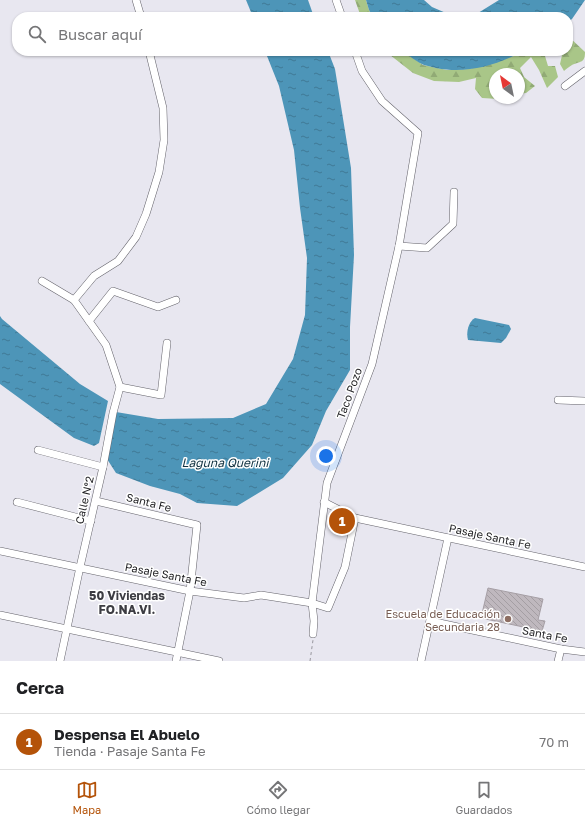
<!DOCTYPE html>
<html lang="es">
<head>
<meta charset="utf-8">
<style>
  :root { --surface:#fff; --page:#f6f6f6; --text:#202124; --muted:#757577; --line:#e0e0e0; --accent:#b45309 }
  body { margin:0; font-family:"Golos Text",sans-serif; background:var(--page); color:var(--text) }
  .compass { position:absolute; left:489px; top:68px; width:36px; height:36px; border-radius:50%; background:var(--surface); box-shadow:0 1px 3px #0004; rotate:327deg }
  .you { position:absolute; left:326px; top:456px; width:14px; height:14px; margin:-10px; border:3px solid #fff; border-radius:50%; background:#1a73e8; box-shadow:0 0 0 6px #1a73e833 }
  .badge { display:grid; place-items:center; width:26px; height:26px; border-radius:50%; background:var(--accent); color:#fff; font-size:13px; font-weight:700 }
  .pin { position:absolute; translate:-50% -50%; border:2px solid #fff; box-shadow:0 1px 4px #0006 }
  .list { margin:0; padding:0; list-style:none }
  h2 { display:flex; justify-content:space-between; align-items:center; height:52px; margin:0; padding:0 16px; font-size:17px }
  h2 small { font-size:13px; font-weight:400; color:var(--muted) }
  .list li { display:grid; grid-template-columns:26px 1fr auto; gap:12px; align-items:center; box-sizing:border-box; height:56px; padding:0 16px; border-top:1px solid var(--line) }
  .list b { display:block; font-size:15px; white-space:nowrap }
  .list p { margin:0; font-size:13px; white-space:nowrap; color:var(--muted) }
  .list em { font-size:13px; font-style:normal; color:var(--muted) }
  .icon { flex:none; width:22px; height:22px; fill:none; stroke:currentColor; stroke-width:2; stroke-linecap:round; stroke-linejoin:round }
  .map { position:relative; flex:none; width:585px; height:661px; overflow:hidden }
  .search { position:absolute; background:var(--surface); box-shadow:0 1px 3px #0004; left:12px; right:12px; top:12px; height:44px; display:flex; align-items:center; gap:10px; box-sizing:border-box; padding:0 14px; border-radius:16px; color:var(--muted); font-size:15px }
  .sheet { height:108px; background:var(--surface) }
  nav { display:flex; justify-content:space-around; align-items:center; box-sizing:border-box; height:56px; border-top:1px solid var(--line); background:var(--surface); font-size:11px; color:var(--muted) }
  nav a { display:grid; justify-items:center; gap:2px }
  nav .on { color:var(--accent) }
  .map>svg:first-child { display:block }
  .forest { fill:url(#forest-firs) }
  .water { fill:url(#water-ripples) }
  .building { fill:url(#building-back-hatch); stroke:#a69fa5 }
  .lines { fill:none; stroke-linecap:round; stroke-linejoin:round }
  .minor-casing { stroke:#64636b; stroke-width:8 }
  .path { stroke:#98979e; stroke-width:1; stroke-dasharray:3 3; stroke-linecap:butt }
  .minor { stroke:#fff; stroke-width:7 }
  .education-dot { fill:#8d6e63; stroke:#fff; stroke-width:1.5 }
  .labels { text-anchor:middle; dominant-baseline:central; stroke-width:3; stroke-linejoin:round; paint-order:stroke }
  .street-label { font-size:11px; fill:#1d1d20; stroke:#fff }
  .education-label { font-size:11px; fill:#785e54; stroke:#fff; text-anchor:end }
  .water-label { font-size:12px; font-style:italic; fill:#103241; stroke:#fff }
  .neighbourhood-label { font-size:12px; font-weight:bold; fill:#3d3d43; stroke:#fff }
</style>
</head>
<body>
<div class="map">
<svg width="585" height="661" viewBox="0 0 585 661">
  <defs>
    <pattern id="forest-firs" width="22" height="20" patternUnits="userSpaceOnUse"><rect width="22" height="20" fill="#a9c688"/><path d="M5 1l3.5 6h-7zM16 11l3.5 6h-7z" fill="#91aa75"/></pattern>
    <pattern id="water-ripples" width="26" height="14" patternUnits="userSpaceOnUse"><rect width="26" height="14" fill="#4d95b8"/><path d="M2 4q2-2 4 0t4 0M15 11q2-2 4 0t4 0" fill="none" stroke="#3f7995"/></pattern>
    <pattern id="building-back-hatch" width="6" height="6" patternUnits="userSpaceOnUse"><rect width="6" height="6" fill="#bfb8be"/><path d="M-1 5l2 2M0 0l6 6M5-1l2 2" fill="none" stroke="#a49ea3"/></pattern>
  </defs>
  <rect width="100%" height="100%" fill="#e8e7f0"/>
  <g class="forest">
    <path d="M355,0H366L369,10L373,17H361Z"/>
    <path d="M568,36L585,52C585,63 581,61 572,65C569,67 566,69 564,71L560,64L563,51H568Z"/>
    <path d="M385,51H403L423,65L447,70L469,69L517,55L523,51H559L545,56L548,66H555L558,77L547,88L539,70L531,57L520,68L524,77L535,86L526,93L519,94V74H495V98H502L498,99L482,98L475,89L476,78L459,82L434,81L413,73Z"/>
  </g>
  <g class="water">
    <path d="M246,0H308L314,17H253Z"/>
    <path d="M366,0H424L432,7L453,16H467L478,13L499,0H585L572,19L568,22V17H373L369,10Z"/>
    <path d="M265,51H328L335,69L351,168L354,255L350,327V370L326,411L312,445L283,478L237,506L197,503L180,494L150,486L116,473L107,459L116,412L158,419L233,418L266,404L293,359L305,315L307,258L300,208L294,150L279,86Z"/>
    <path d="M403,51H523C496,66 466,74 436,68C432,67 428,66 424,65C417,62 409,56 403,51Z"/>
    <path d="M0,316L2,319L80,384L108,401L99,443L94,446L74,438L0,384Z"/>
    <path d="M475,318L509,325L511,329L506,338L501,343L468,340C466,333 468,322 475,318Z"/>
  </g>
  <path class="building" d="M488,588L543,599L538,620L545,621L542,631L481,618Z"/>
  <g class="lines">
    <defs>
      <g id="minor">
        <path d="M136,0L141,17"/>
        <path d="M336,0L342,17"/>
        <path d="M565,86L585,71"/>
        <path d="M399,246L427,248L453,224L454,192"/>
        <path d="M42,281L74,300"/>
        <path d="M89,321L113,291L158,307L176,300"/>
        <path d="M120,387L161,395L167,343"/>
        <path d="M558,400L585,401"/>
        <path d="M38,450L103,467"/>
        <path d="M96,501L197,525L190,591L176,661"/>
        <path d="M17,502L91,521"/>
        <path d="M324,502L355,518L585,567"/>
        <path d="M0,551L190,591L244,598L261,595L312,603L328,608L345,567L355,518"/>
        <path d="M0,615L219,661"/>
        <path d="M430,621L561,649L585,652"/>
        <path d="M313,634L314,621L312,603L327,483L372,364L399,246L418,133L382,101L362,71L355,51"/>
        <path d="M60,661L80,567L103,467L113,413L120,387L106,345L74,300L94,276L118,261L136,237L146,214L159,172L164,140L163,108L149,51"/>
        <path d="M421,661L448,538"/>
        <path d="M558,661L561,649"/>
      </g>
    </defs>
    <use href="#minor" class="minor-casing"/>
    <path class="path" d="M310,661L313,640"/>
    <use href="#minor" class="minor"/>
  </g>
  <circle class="education-dot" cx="508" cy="619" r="4"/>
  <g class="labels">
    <g class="street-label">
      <text transform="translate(349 393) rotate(-70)">Taco Pozo</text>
      <text transform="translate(84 500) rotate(-77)">Calle N°2</text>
      <text transform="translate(149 502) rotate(14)">Santa Fe</text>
      <text transform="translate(490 536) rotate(12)">Pasaje Santa Fe</text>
      <text transform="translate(166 574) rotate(11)">Pasaje Santa Fe</text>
      <text transform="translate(545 634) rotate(11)">Santa Fe</text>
    </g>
    <g class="education-label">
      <text x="500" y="613">Escuela de Educación<tspan x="500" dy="13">Secundaria 28</tspan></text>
    </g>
    <g class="water-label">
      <text x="225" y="462">Laguna Querini</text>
    </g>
    <g class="neighbourhood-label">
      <text x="127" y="595">50 Viviendas<tspan x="127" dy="14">FO.NA.VI.</tspan></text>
    </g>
  </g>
</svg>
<svg class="compass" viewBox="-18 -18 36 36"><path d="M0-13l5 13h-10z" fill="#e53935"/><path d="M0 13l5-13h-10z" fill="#757577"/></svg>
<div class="you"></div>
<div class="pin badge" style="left:342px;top:521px">1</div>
<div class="search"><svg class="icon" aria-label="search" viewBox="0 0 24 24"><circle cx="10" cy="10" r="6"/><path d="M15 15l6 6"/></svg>Buscar aquí</div>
</div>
<section class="sheet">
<h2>Cerca<small></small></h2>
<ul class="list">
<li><span class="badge">1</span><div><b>Despensa El Abuelo</b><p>Tienda · Pasaje Santa Fe</p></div><em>70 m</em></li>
</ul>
</section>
<nav>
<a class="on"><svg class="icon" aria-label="map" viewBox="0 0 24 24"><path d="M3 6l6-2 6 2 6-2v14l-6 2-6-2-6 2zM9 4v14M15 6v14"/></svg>Mapa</a>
<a><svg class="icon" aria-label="directions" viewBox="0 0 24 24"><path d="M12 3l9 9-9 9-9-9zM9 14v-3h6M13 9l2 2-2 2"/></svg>Cómo llegar</a>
<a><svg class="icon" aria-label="saved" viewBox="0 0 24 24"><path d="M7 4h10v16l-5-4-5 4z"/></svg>Guardados</a>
</nav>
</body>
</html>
